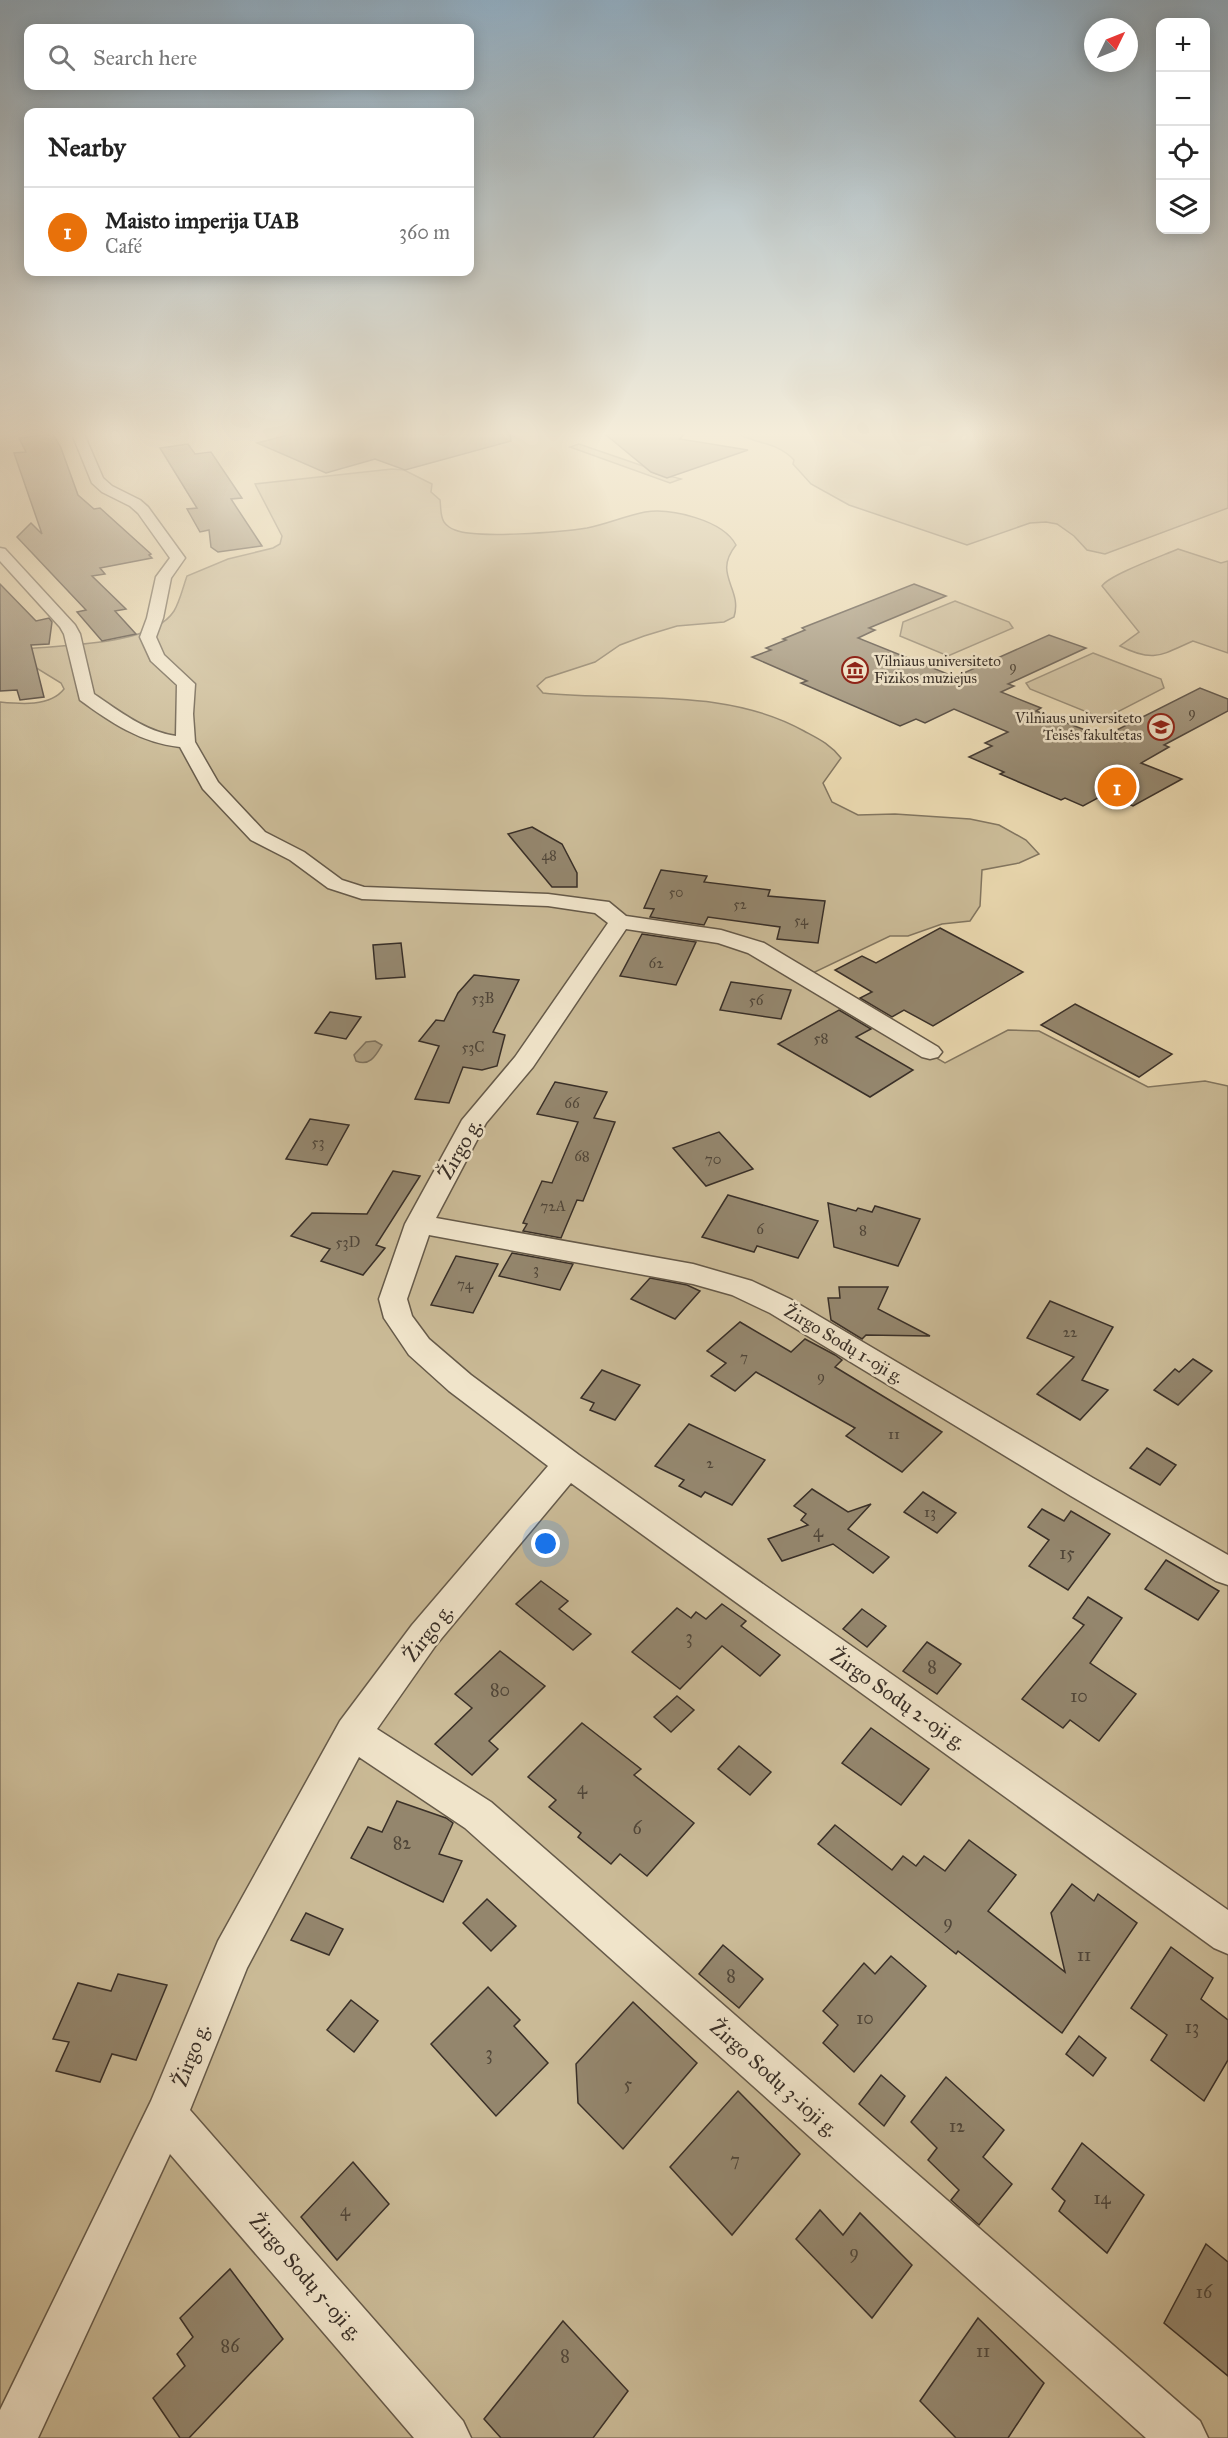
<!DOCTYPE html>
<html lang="en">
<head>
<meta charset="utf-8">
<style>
  :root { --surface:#fff; --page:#f2f2f2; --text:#222; --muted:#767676; --line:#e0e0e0; --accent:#b45309 }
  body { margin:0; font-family:"IM FELL Great Primer",serif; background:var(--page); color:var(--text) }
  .controls { position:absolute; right:18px; top:18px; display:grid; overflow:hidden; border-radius:12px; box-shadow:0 3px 15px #0003 }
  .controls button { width:54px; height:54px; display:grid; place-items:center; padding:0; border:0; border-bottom:2px solid var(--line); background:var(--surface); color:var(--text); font:30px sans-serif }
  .compass { position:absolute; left:1084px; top:18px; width:54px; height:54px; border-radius:50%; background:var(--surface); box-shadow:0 3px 15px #0003; rotate:47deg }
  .you { position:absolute; left:546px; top:1544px; width:21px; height:21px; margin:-15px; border:4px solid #fff; border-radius:50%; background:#1a73e8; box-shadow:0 0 0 9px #1a73e833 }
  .badge { display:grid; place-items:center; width:39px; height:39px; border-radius:50%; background:var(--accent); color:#fff; font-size:20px; font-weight:700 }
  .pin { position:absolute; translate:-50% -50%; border:3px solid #fff; box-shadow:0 2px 6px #0006 }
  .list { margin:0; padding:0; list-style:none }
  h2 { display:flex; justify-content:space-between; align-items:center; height:78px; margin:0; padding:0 24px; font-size:26px }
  h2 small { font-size:20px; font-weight:400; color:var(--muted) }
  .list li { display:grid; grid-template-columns:39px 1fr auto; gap:18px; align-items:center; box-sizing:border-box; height:90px; padding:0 24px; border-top:2px solid var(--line) }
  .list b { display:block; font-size:22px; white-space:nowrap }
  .list p { margin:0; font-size:20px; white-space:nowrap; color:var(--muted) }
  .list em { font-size:20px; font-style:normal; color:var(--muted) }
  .icon { flex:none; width:33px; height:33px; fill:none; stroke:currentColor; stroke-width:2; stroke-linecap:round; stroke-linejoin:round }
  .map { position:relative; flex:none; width:1228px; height:2438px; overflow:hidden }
  .search { position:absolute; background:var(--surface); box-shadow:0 3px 15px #0003; left:24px; top:24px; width:450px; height:66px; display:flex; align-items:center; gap:15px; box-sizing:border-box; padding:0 21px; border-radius:12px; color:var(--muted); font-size:22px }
  .panel { position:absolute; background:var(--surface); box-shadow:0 3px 15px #0003; left:24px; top:108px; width:450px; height:168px; border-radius:12px }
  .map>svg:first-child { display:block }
  .green { fill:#caba96; stroke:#82755f; stroke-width:1.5 }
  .water { fill:#ad9e80; stroke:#7f725d; stroke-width:1.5 }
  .building { fill:#94866d; stroke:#3a3028; stroke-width:1.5 }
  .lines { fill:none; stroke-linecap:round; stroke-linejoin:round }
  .minor-casing { stroke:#665a49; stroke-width:3 }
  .minor { fill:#f0e4ca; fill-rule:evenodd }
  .labels { text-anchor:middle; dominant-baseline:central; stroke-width:5; stroke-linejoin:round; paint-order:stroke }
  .far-number-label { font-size:14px; fill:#504639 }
  .far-poi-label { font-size:15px; fill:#3a3028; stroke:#f0e4ca; text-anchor:start }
  .number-label { font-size:15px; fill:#504639 }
  .street-label { font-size:18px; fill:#3a3028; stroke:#f0e4ca }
  .near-number-label { font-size:18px; fill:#504639 }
  .near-street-label { font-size:21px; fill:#3a3028; stroke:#f0e4ca }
</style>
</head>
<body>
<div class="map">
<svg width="1228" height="2438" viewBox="0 0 1228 2438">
  <rect width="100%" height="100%" fill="#e8d6ad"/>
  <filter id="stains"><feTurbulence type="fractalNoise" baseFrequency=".00333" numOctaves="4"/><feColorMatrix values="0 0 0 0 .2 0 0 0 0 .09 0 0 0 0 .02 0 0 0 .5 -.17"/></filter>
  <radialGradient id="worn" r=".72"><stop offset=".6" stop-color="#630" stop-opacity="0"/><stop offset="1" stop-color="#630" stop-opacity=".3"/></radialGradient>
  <g class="green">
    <path d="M738,434H1228V508L1105,554L1087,550L1074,536L1057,524L1046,522L1030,523L967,545L849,505L811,484L793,464L794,460C779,443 758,444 738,434Z"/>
    <path d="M579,444L643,466C657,478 666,474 681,479L670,483L570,447Z"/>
    <path d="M392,469L404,470L432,484L431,492L440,500C441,506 440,516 444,522C446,525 451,529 455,530C477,539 562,532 587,528C607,524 625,516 645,512C671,508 723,520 736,545C712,575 743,588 734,617L724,622L677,626L644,636L620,645L595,662L546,678L537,686L543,693C630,702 725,687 804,731C819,739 830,744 841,758L823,783L832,802L858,815L895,814L970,819L999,825L1026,840L1039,854L1019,863L982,870L980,906L970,921L942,924L908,936H890L800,979L945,1063L1008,1030L1039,1031L1148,1087L1205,1081L1228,1086V2438H0V702C20,704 50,707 64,689L61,683L25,661L23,649C60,645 152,646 174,611C180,601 183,587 187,576L228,559L273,548L280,544L282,536L255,484Z"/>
    <path d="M1178,549L1221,563L1228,561V653L1193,641C1161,655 1154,663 1120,646L1139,632L1102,586C1109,575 1162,556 1178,549Z"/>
    <path d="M955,601L1009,622L1013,628L948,656L900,636L903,622Z"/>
    <path d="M1093,653L1161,679L1164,688L1104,719L1030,689L1026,683Z"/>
  </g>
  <path class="water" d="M375,1041L382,1045C376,1055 370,1067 356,1061L354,1055L366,1042Z"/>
  <g class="building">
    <path d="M53,434L61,448L78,495L94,509L100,508L151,554L149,555L152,558L100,568L105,574L92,576L126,609L115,611L136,634L102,641L77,612L86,610L17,537L31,523L42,534L14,453L26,452L19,438Z"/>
    <path d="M292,434H510L511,441L405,470L375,459L326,473L257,443Z"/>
    <path d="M605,434H684L680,439L748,450L667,478L651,472Z"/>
    <path d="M188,444L195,454L211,452L242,498L231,499L262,546L218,552L211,547L209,530L200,532L187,509L197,508L160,448Z"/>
    <path d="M0,584L36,621L49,618L52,622L49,644L31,645L44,697L20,700L17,690L0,691Z"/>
    <path d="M914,584L946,596L869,628L875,630L858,638L955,677L1049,635L1086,648L1008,684L1014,686L1001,692L1041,708L1036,711L1103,737L1200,688L1228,699V711L1164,745L1169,747L1141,763L1182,779L1133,806L1105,794L1083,806L1065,798L1061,800L1000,774L1004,772L969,757L992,746L985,743L1008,732L954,709L925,723L916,719L900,726L801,683L807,681L752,657L771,650L766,648L786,640L783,639L805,630L802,628Z"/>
    <path d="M532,827L562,844L577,873V887H552L508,834Z"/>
    <path d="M661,870L707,876L704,882L770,890L768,896L825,901L818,943L777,939L780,927L708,917L704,925L650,917L654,909L644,908Z"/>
    <path d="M940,928L1023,972L933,1026L904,1010L892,1017L860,998L872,992L835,970L862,956L876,963Z"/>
    <path d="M642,934L696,942L676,985L620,976Z"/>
    <path d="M401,943L405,977L376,979L373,945Z"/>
    <path d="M474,975L519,980L493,1032L505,1035L497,1066L482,1070L463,1067L449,1103L415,1099L439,1046L419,1041L436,1020L444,1021L458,993Z"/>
    <path d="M731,982L791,990L781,1019L720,1010Z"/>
    <path d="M1075,1004L1172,1054L1139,1077L1041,1025Z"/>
    <path d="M839,1010L871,1029L856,1037L913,1070L870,1097L778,1044Z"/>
    <path d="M330,1012L361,1017L346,1039L315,1033Z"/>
    <path d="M555,1082L607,1092L594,1118L615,1122L583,1201L577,1200L561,1238L523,1231L527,1224L523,1223L542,1181L552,1183L578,1122L537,1114Z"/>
    <path d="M310,1119L349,1125L327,1165L286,1159Z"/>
    <path d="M719,1132L753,1169L706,1186L673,1148Z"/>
    <path d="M393,1171L420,1176L376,1245L385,1248L363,1275L321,1261L330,1249L291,1236L312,1213L367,1214Z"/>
    <path d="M728,1195L818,1221L798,1258L757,1246L754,1252L702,1237Z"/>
    <path d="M828,1203L856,1211L858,1208L872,1212L875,1206L920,1219L898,1266L834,1247Z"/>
    <path d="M512,1253L573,1264L560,1290L499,1276Z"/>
    <path d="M456,1256L498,1264L473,1313L431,1305Z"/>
    <path d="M650,1278L687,1285L700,1291L675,1319L631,1299Z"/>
    <path d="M839,1287H888L878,1309L930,1336L866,1335L862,1339L831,1320L828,1298H840Z"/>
    <path d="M1050,1301L1113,1327L1082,1380L1108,1390L1080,1420L1037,1394L1074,1357L1027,1338Z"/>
    <path d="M740,1322L791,1352L805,1339L835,1355L842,1360L835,1367L942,1432L902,1472L846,1436L855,1428L756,1372L735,1391L711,1376L726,1363L707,1351Z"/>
    <path d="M1193,1359L1212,1371L1178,1405L1154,1390L1175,1369L1179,1372Z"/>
    <path d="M602,1370L640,1385L615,1420L590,1410L594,1403L581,1398Z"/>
    <path d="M689,1424L765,1460L732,1505L705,1492L701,1497L679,1486L684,1480L655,1466Z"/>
    <path d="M1147,1448L1176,1465L1160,1485L1130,1468Z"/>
    <path d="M812,1489L848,1512L871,1504L848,1529L889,1557L873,1573L833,1544L782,1561L768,1539L808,1525L801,1520L806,1514L794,1506Z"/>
    <path d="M923,1492L956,1513L937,1533L904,1512Z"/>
    <path d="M1042,1509L1064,1521L1071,1511L1110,1534L1068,1590L1029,1566L1049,1540L1028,1527Z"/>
    <path d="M1166,1560L1219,1591L1198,1620L1145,1589Z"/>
    <path d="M541,1581L568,1601L559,1609L591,1634L573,1650L516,1604Z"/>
    <path d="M1088,1597L1122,1618L1090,1663L1136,1694L1099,1741L1070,1720L1063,1728L1022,1699L1084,1625L1073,1618Z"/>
    <path d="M722,1604L746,1621L741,1626L780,1655L760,1676L722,1646L680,1689L632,1652L677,1608L691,1618L696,1612L706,1619Z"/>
    <path d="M862,1609L886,1626L867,1647L843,1629Z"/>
    <path d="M927,1642L961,1664L937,1694L903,1671Z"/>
    <path d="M500,1651L545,1686L489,1741L498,1749L472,1775L435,1744L472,1708L455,1694Z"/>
    <path d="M677,1696L694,1710L671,1732L654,1717Z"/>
    <path d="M582,1723L641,1769L634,1775L694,1823L647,1876L620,1854L611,1864L578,1837L581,1833L549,1807L556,1800L528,1777Z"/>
    <path d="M871,1728L929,1769L901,1805L842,1763Z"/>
    <path d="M739,1746L771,1772L750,1795L718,1769Z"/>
    <path d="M397,1801L446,1818L453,1823L439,1854L462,1861L443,1902L351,1858L368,1827L382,1832Z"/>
    <path d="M835,1825L892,1870L903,1856L916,1866L924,1856L945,1871L969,1840L1016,1875L988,1911L1065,1972L1051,1913L1072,1884L1094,1901L1098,1894L1137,1923L1062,2033L958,1951L956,1954L818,1844Z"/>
    <path d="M487,1899L516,1926L491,1951L463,1923Z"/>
    <path d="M306,1913L343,1929L329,1955L291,1940Z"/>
    <path d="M723,1945L763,1979L739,2008L699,1974Z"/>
    <path d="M1171,1947L1213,1978L1201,1999L1228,2020V2060L1204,2101L1151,2060L1167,2035L1131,2008Z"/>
    <path d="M891,1956L926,1986L854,2072L823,2043L838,2025L823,2011L864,1963L875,1974Z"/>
    <path d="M118,1974L167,1985L136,2060L112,2054L100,2082L56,2071L69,2042L53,2039L78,1983L111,1991Z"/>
    <path d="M488,1987L520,2020L514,2026L548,2063L496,2116L431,2044Z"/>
    <path d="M351,2000L378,2021L354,2052L327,2030Z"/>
    <path d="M633,2002L697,2063L623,2149L578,2103L576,2064Z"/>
    <path d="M1079,2036L1106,2058L1093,2076L1066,2054Z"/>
    <path d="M881,2075L905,2096L884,2126L859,2104Z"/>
    <path d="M946,2077L1004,2130L983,2157L1012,2184L979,2225L951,2200L959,2190L928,2160L937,2148L911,2122Z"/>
    <path d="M738,2091L800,2154L732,2235L670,2167Z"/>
    <path d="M1082,2143L1144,2195L1107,2253L1059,2211L1065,2201L1052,2189Z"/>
    <path d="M353,2162L389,2204L337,2260L301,2217Z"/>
    <path d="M820,2210L843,2235L860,2213L912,2265L872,2318L796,2239Z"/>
    <path d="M1206,2244L1228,2262V2376L1164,2323Z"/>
    <path d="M230,2269L283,2339L189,2438H180L153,2398L185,2366L177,2354L193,2337L180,2318Z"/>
    <path d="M978,2318L1044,2383L1008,2438H956L920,2401Z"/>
    <path d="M563,2321L628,2391L593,2438H501L484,2419Z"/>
  </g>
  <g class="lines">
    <defs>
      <path id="minor" d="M72,434H84L103,478L112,486L140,500L148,507L185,558L171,578L163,618L156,637L164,655L195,684L193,714L195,742L218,782L265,832L304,852L342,880L364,887L548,894L601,901L609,902L626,916L721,930L764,943L938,1047L942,1052L938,1057L930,1059L922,1057L748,953L718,943L626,929L533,1067L486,1123L436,1218L693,1264L752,1281L790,1299L1093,1478L1228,1555V1585L1216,1581L1071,1496L770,1313L732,1295L693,1284L429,1235L407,1299L412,1316L429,1339L471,1375L579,1455L1228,1910V1954L1214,1948L571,1483L436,1645L377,1729L491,1802L1200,2421L1208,2438H1146L465,1828L359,1757L247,1968L190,2110L463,2421L471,2438H414L170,2154L38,2438H0V2410L151,2101L218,1941L340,1721L412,1625L548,1466L449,1391L409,1355L384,1318L379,1299L405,1224L462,1120L515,1057L608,923L595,913L548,906L362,899L328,888L290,860L251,840L203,789L180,747C141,743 110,722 80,700L64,634L60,627L0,561V548L5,549L75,625L80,634L94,694C119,711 146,732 176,736L177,685L151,661L140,637L147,618L156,577L170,558L138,513L130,506L102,492L92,483Z"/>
    </defs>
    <use href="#minor" class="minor-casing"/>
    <use href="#minor" class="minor"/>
  </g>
  <linearGradient id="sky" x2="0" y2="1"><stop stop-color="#90abbe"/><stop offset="0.56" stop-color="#f5edda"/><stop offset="1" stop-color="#f5edda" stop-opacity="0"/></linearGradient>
  <rect width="1228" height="775" fill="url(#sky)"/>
  <defs>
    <symbol id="museum-ring" viewBox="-11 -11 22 22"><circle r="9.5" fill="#f0e4ca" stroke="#8f2418" stroke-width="1.5"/><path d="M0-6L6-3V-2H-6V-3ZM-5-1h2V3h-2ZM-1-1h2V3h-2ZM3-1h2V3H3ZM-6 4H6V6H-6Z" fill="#8f2418"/></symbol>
    <symbol id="university-ring" viewBox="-11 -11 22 22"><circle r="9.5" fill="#f0e4ca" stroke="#8f2418" stroke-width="1.5"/><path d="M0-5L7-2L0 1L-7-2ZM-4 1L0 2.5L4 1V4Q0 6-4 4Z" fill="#8f2418"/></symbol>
  </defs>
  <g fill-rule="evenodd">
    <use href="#museum-ring" x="840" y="655" width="30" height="30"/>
    <use href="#university-ring" x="1146" y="712" width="30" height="30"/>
  </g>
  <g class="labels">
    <g class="far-number-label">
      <text x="1013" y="666">9</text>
      <text x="1192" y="712">9</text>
      <text x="549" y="855">48</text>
      <text x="676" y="892">50</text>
      <text x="740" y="904">52</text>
      <text x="801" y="920">54</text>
    </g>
    <g class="far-poi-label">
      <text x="874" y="661">Vilniaus universiteto<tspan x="874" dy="17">Fizikos muziejus</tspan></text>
      <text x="1142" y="718" text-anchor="end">Vilniaus universiteto<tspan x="1142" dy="17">Teisės fakultetas</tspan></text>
    </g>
    <g class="number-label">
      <text x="656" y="963">62</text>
      <text x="483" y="998">53B</text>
      <text x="756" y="1000">56</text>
      <text x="821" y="1038">58</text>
      <text x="473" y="1047">53C</text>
      <text x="572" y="1103">66</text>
      <text x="318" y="1142">53</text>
      <text x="582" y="1156">68</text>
      <text x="713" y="1159">70</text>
      <text x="553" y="1206">72A</text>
      <text x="760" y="1229">6</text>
      <text x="863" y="1230">8</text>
      <text x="348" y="1242">53D</text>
      <text x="536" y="1269">3</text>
      <text x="465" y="1284">74</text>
      <text x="1070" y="1332">22</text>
      <text x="744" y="1357">7</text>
      <text x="821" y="1376">9</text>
      <text x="894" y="1434">11</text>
      <text x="710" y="1463">2</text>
      <text x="930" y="1512">13</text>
    </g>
    <g class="street-label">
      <text transform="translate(844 1344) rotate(31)">Žirgo Sodų 1-oji g.</text>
    </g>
    <g class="near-number-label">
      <text x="818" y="1531">4</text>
      <text x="1067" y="1553">15</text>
      <text x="689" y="1637">3</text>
      <text x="932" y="1667">8</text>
      <text x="500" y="1690">80</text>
      <text x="1079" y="1696">10</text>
      <text x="582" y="1788">4</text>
      <text x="637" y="1828">6</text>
      <text x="402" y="1843">82</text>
      <text x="948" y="1922">9</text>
      <text x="1084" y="1955">11</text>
      <text x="731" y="1976">8</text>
      <text x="865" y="2018">10</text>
      <text x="1192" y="2027">13</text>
      <text x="489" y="2053">3</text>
      <text x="628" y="2084">5</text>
      <text x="957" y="2126">12</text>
      <text x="735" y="2160">7</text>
      <text x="1102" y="2198">14</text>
      <text x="345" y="2210">4</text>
      <text x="854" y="2252">9</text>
      <text x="1204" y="2292">16</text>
      <text x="230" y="2346">86</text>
      <text x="983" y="2351">11</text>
      <text x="565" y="2356">8</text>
    </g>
    <g class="near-street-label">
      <text transform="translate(460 1149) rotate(-60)">Žirgo g.</text>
      <text transform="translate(428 1633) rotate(-52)">Žirgo g.</text>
      <text transform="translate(898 1699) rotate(35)">Žirgo Sodų 2-oji g.</text>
      <text transform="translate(191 2055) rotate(-68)">Žirgo g.</text>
      <text transform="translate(774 2078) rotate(42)">Žirgo Sodų 3-ioji g.</text>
      <text transform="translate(306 2277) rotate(49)">Žirgo Sodų 5-oji g.</text>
    </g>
  </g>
  <rect width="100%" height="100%" filter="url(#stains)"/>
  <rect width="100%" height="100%" fill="url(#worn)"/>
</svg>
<div class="controls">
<button>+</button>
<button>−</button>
<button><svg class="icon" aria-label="locate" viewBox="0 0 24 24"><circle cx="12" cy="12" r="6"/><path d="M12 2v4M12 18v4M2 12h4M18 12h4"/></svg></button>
<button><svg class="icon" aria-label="layers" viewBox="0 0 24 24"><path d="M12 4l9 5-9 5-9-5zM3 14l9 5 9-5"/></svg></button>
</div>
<svg class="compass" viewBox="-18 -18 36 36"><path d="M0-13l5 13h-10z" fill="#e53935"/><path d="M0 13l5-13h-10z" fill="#767676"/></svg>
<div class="you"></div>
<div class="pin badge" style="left:1117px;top:787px;background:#e8710a">1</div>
<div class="search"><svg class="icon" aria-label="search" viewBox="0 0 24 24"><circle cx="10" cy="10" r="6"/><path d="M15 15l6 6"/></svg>Search here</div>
<section class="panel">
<h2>Nearby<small></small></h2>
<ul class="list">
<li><span class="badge" style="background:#e8710a">1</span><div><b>Maisto imperija UAB</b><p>Café</p></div><em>360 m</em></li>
</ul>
</section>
</div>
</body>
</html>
